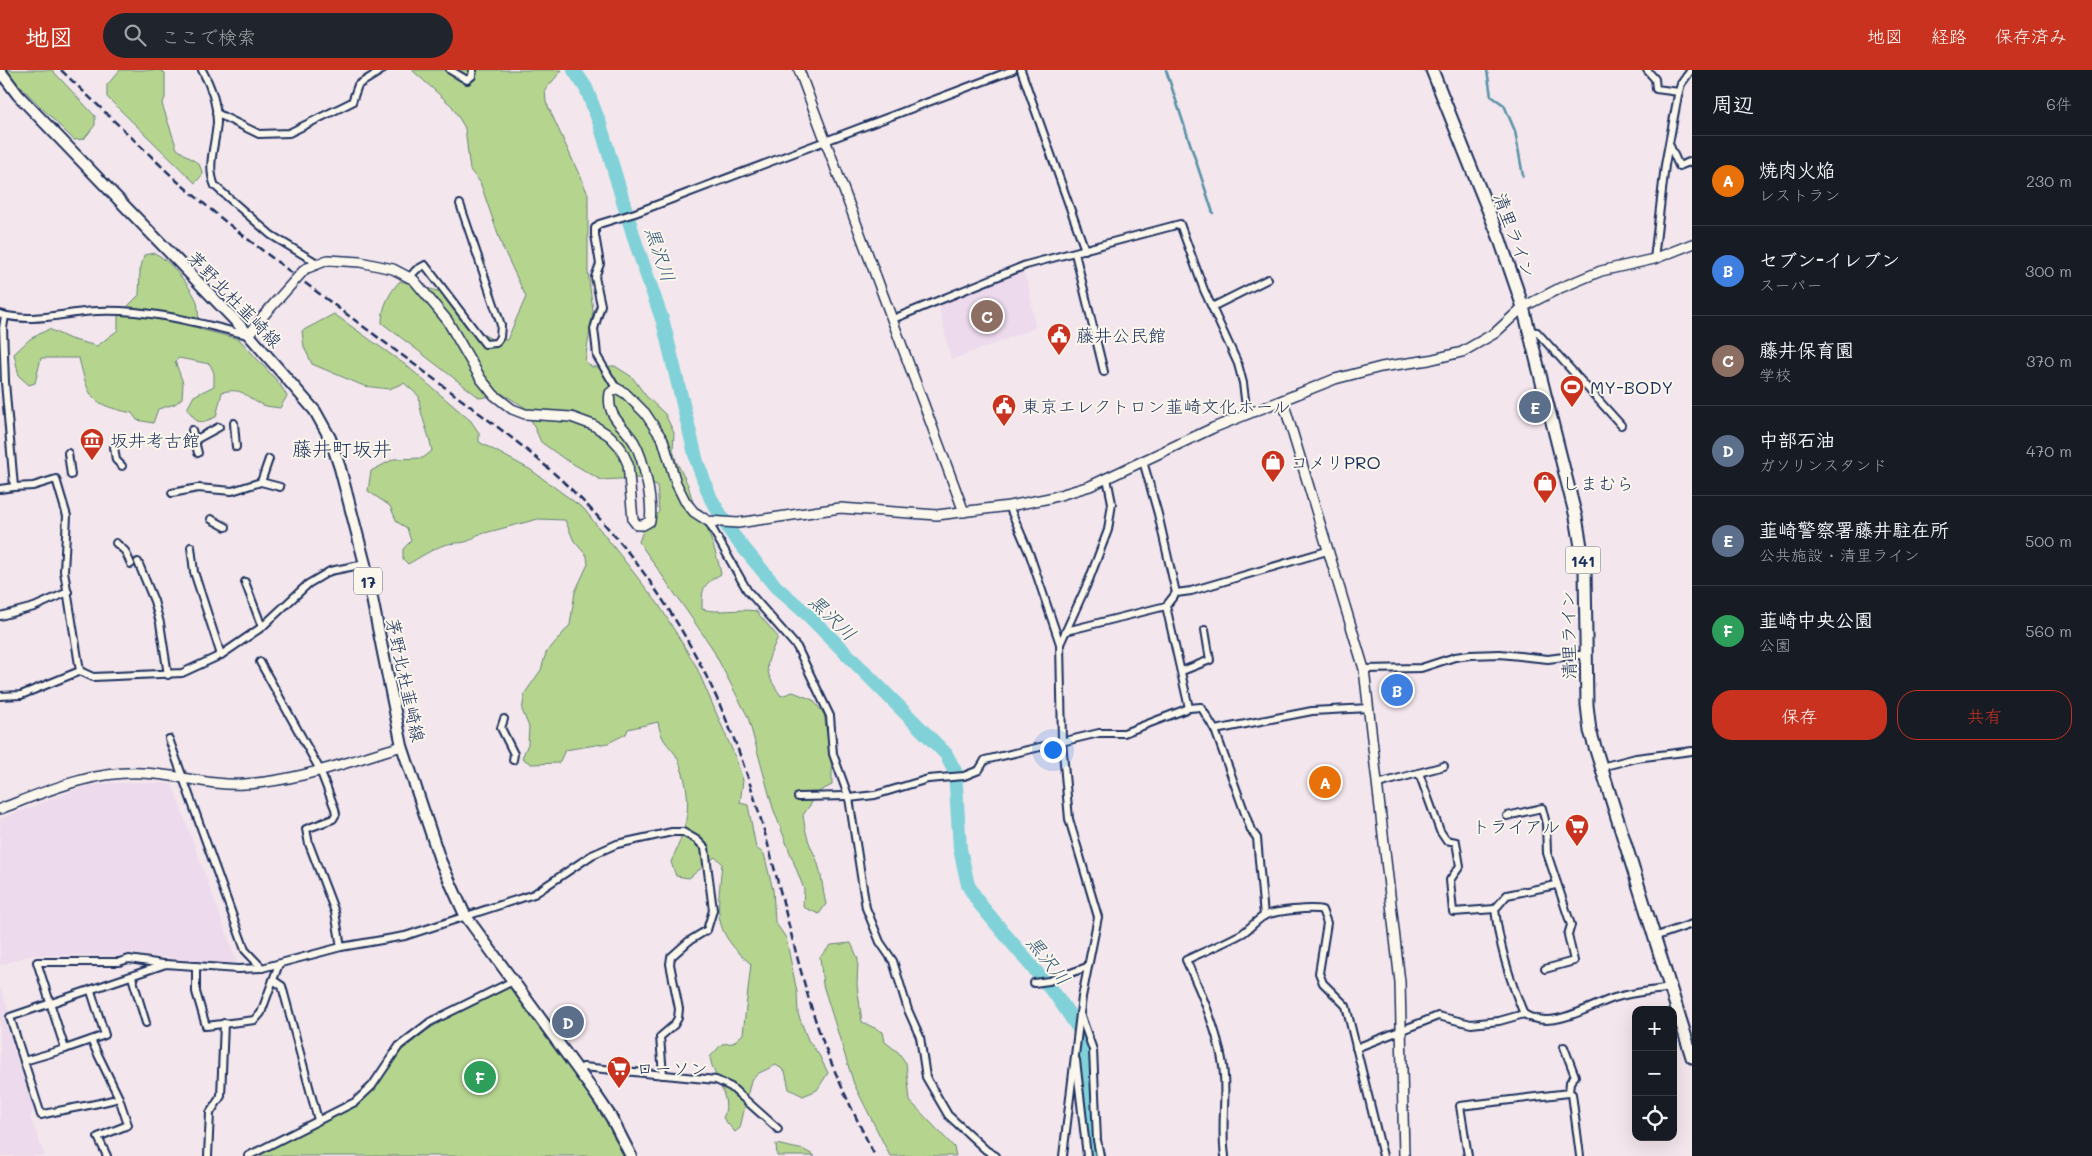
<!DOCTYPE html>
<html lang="ja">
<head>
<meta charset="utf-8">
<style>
  :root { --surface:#171b24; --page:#20242c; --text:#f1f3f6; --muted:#9ea1a6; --line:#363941; --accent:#c8321e }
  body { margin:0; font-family:Mali,"Klee One",sans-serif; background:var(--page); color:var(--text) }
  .controls { position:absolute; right:15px; bottom:15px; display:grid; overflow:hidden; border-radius:10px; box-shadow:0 5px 20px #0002 }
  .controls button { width:45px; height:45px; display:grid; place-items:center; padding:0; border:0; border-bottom:1px solid var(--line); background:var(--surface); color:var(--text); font:25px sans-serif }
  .you { position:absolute; left:1052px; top:679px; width:18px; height:18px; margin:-12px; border:4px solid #fff; border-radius:50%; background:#1a73e8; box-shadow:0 0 0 8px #1a73e833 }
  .badge { display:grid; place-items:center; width:32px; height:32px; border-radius:50%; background:var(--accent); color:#fff; font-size:16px; font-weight:700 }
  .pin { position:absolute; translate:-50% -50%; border:2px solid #fff; box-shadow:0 1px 5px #0006 }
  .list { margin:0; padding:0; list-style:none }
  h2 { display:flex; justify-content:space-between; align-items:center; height:65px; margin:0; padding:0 20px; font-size:21px }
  h2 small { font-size:16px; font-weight:400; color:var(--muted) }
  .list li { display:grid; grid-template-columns:32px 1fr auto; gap:15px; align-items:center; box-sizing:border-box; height:90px; padding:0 20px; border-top:1px solid var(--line) }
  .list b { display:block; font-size:19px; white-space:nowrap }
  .list p { margin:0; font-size:16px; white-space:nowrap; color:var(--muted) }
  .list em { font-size:16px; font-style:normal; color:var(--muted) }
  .actions { display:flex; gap:10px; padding:15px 20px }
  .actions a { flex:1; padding:11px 0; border:1px solid var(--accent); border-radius:20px; text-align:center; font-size:18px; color:var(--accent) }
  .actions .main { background:var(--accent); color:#fff }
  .icon { flex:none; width:28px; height:28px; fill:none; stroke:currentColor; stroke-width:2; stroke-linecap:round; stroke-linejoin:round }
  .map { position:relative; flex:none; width:1692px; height:1086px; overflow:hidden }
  header { display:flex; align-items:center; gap:30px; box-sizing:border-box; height:70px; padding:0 25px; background:var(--accent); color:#fff }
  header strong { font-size:24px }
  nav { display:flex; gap:28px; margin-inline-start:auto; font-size:18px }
  .search { width:350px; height:45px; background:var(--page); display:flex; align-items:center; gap:12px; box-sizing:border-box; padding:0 18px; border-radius:28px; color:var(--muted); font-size:19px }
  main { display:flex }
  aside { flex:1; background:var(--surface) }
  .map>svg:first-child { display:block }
  .built { fill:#eddaec }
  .green { fill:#b5d58f; stroke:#688276 }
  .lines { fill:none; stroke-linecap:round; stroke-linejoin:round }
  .stream { stroke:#5891a7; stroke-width:2.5 }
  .river { stroke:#81d2d8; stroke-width:14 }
  .street-casing { stroke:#1b2f5e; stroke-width:10 }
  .secondary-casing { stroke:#1b2f5e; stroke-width:12 }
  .primary-casing { stroke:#1b2f5e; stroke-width:14 }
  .highway-casing { stroke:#1b2f5e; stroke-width:15 }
  .street { stroke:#fbf7ec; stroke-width:6 }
  .secondary { stroke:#fbf7ec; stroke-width:9 }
  .primary { stroke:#fbf7ec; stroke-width:10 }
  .highway { stroke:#fbf7ec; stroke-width:11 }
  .rail { stroke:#1b2f5e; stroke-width:2.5; stroke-dasharray:8 4; stroke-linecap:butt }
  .secondary-bridge-casing { stroke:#1b2f5e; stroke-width:12; stroke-linecap:butt }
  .secondary-bridge { stroke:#fbf7ec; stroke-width:9 }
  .labels { text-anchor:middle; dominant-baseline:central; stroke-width:4; stroke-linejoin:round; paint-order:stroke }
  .shield { fill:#fbf7ec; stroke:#5e6b89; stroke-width:1 }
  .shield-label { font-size:16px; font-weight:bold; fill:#1b2f5e }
  .street-label { font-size:18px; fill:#1b2f5e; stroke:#fbf7ec }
  .poi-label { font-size:18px; fill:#1b2f5e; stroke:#fbf7ec; text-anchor:start }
  .water-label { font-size:19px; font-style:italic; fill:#34587c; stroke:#fbf7ec }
  .quarter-label { font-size:20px; fill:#1b2f5e; stroke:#fbf7ec }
</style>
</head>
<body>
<header>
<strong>地図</strong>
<div class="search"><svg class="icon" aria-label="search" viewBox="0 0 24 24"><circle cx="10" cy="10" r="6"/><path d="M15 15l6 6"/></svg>ここで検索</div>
<nav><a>地図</a><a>経路</a><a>保存済み</a></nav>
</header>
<main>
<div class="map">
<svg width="1692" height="1086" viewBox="0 0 1692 1086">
  <rect width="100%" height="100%" fill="#f3e6ec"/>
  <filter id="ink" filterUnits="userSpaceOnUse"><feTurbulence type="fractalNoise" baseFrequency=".02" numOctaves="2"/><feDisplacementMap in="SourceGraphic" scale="10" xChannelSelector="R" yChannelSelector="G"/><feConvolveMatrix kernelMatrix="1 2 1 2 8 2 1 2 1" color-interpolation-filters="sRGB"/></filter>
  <g filter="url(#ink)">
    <g class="built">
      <path d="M1023,202L1029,218L1035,258L951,290L939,235Z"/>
      <path d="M138,712L172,714L238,895L131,884L120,886L33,885L0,895V749L89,715Z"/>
      <path d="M0,917L8,940L6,955L34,1041L30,1047L45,1086H0Z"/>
    </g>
    <g class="green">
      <path d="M8,0H52L95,46V55L84,69L74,70L16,12Z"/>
      <path d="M120,0H159L165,3V28L162,34L177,79L199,94L203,104L195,113L107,27V15Z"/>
      <path d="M412,0H562L545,20L546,32L588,124V202L593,241L585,291L592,297L615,296L632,307L646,326L665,344L674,363L673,380L676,391L688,415L694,436L702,440C707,462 717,482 721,504C702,515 702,518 702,539C720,544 737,538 756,541L778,567C765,596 762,598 781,626L793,622L813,630L824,644L832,699V715L820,721L803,745C805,761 808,772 815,786C822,801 822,819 826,834L819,844L803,837L804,819L773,738L748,647L711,576L639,472L644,458L659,442L657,415L638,408L601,410L563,388L541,372L526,338L503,324L480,328L382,253C382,237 389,223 400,211L449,224L484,265L492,269L507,270L526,227L502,176L480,112L470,100L465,58L452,36Z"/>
      <path d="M154,183C167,187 192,218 197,232C199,240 198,251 199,259L239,269L279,313L287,326L280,338C275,337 268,337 263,335C244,328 247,317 222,322L216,347L203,352L197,351L187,339L194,326L214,316V303L210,294L179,288L175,291L183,313L182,328L175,334L158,339L153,353L137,350L132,343C90,334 89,329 79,288H41L35,313L29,315L19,306L14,284L30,269L49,259L70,269L97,276L118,260V246L139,225L140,201L144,185Z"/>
      <path d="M334,244L407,296L471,351L479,363V372L531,400L584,439L659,535L696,596L736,689L743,710L740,733L748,735L756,778L764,784L773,820L775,852L786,868L797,922L798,944L808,970L819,985L828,1003L817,1020L803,1026L789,1019L785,1001L776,995L759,1003L751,1010L740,1058L735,1062L723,1048C733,1028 713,1008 710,987L722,974L733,973L743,964L751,894C710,859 718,842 722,793L715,787L689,808L676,806L671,792C689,752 694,731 678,689C675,682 668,676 664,670C661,665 659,658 658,652L628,659L626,664L608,673L565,680L559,693L531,694L522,688L528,674L529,657L522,640L525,623L541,600L546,583L570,555L575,522L588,494L587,486L574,471L565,450L538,449L477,465C466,476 457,471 444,475C432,479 419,488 408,494L403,489V479L411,471L407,458L397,452L390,436L368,421L371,401L394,389L423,388L432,381C429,362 419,344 419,326L404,313L389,319L364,316L312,294L304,277L302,261Z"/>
      <path d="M851,873L858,889L857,915L862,952L883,962L885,972L898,982L906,993L910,1031L954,1077L956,1086H890L854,1014L823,915L820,887L831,875Z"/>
      <path d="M512,915L606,1044L627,1086H258L363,1031L402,980L426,961L457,942Z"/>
      <path d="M776,1074L804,1080L815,1086H777Z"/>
    </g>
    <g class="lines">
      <g class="stream">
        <path d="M1166,0L1213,143"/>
        <path d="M1487,0L1491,26L1504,35L1515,61L1523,106"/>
      </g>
      <path class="river" d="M574,0L586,18L600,54L636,174L663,252L697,392L711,429L733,465L776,517L808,545L946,684L955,701L960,779L968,815L979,833L1058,928L1085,968L1095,1086"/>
      <defs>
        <g id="street">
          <path d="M202,0C211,16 217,33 217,52C216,73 206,96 215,116L271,165L317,193"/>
          <path d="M450,0L467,10L472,6L473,0"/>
          <path d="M1021,0L1085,180"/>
          <path d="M1647,0L1655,9L1656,19L1679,22"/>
          <path d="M216,43L259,64L289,63L352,32L358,15L382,0"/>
          <path d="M1670,76L1679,96L1692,91"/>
          <path d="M1075,183L1104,302"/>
          <path d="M1654,189L1665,95L1678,25L1681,14L1691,0"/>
          <path d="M410,207L416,200L425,195L485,274L496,273L500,267L501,255L460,134"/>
          <path d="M1212,237L1268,209"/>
          <path d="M0,244C33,254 65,242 98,241C150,239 198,253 248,265"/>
          <path d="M5,246L3,258L5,312L14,417L33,416L56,409L67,446L64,501L80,601"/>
          <path d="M893,249L1026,195L1180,154L1204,220L1238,294L1243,313L1247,345"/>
          <path d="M1529,261L1537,262L1621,355"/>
          <path d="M616,318L597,286L596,275L594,259L601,235L595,207L600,194L595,165V158L599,154L635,143L1013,0"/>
          <path d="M234,353L236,377"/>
          <path d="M192,360L198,383"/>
          <path d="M195,370L219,357"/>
          <path d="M114,377L116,390L122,396"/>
          <path d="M68,383L71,405"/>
          <path d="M1143,391L1158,444L1176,523"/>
          <path d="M261,412L269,389"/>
          <path d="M0,419L14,417"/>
          <path d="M172,423L198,418L232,421L261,412L280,417"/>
          <path d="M1009,436L1030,485L1060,574"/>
          <path d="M211,449L226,457"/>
          <path d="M708,451L747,520L797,577L830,646L833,684L849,728L866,838L880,872L893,891L908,940L920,967L926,1007L948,1045L986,1080L996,1086"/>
          <path d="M116,473L125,481L131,494"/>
          <path d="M191,477L194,502L221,585"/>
          <path d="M138,492L154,531L160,553L168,605"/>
          <path d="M245,512L262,557"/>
          <path d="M0,546L34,537L68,522"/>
          <path d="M1066,561L1166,536"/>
          <path d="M260,592L320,700L335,739L336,744L333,749L306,759L309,774L335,842L341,877"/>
          <path d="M1364,599L1421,598L1455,587L1470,585L1500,584L1548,589L1587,584"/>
          <path d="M1182,601L1210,590L1205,560"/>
          <path d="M0,626L21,625L80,601L93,607L182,603L221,585L262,557L308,514L330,501L365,494"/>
          <path d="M1189,638L1166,536L1176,523L1191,521L1327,481"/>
          <path d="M504,649L501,658L514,684L513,690"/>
          <path d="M1215,660L1312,641L1369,638"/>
          <path d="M169,669L245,880L262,898"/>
          <path d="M1601,697L1636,688L1692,681"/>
          <path d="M1419,703L1440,761L1446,770L1456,772L1460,796L1450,810L1453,842L1495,839"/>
          <path d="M1378,714L1444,696"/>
          <path d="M798,727L848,726"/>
          <path d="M849,728L875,725L928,709L964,706L979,700L985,690L1099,663H1124L1189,638L1201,637L1215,660L1251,760L1257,768L1264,846"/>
          <path d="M1507,746L1542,738L1546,754L1547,783L1571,855L1568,865L1574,891L1545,899"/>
          <path d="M1654,867L1692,854"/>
          <path d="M279,894L273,910L282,916L318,1050"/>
          <path d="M196,896V922L206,956L255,950L261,943L273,910"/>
          <path d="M132,907L146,953"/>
          <path d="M1034,913L1049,911L1087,897"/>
          <path d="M91,921L105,965L65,979L37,892H119L129,889L163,894"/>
          <path d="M1524,944C1510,911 1499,874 1495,839L1507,825L1556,815"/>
          <path d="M1081,946L1093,980L1097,1070L1100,1086"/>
          <path d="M91,970L119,1028L128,1055L98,1067L107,1086"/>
          <path d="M1564,977L1575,1006L1570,1012L1569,1023L1572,1024L1580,1086"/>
          <path d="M1356,978L1438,946L1471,954L1499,951L1524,944C1551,961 1587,937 1614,928C1632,922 1653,921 1671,918"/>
          <path d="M1076,990L1087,1086"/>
          <path d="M24,991L65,979"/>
          <path d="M578,1001L583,997L716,1010L731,1017L778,1059"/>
          <path d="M119,1028C93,1036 67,1038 41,1045L10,947L166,894L238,899L262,898L341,877L405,866L534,824L592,785L617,774L672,762H683L697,770L705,778L713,840L707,860L689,871L671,887L670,894L679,939L678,948L674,955L660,967L663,1005"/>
          <path d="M208,1086L210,1043L221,1026L224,953"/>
          <path d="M248,1086L355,1032L372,1016L399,976L430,952L513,911"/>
          <path d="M1063,1086L1082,927L1098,847L1069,749L1062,671L1060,574L1089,510L1108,460L1112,433L1107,408"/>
          <path d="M1225,1086C1221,1059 1226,1033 1224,1006C1222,971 1201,921 1186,890C1205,881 1225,873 1243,863C1250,858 1258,849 1264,846C1273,841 1313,837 1322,840L1327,853L1319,903L1323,913L1346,936L1383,1086"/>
          <path d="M1468,1086L1460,1036L1569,1023"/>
        </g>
        <g id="secondary">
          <path d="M799,0L964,442"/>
          <path d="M305,199L328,190L360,192L393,199L414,210L447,250L481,309L494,325L512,339L525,344L571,347L593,355L610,366L620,377L628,394L633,450L637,455H643L650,451C653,432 644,389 634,372C623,354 606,347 610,323L616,318L625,323L645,343L663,370L676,413L685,431L694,442L708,451L738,453L840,438L937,445L1009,436L1050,428L1090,416L1213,358L1335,309L1381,297L1429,290L1462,282L1495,263L1523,237L1560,218L1601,201L1654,189L1692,174"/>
          <path d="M249,265L264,245"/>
          <path d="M1283,331L1364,599L1400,912L1404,1086"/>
          <path d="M0,739C47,721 91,701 142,703C176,704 210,716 244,714C298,711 350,691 402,676"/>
        </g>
        <path id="primary" d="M0,1L18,25L249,265L315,341L330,368L340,398L365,494L402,676L440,790L465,845L594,1022L611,1047L631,1086"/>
        <path id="highway" d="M1432,0L1499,167L1523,237L1576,447L1585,500L1587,635L1590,661L1692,987"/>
      </defs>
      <use href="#street" class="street-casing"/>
      <use href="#secondary" class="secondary-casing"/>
      <use href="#primary" class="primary-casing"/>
      <use href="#highway" class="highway-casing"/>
      <use href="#street" class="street"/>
      <use href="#secondary" class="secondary"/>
      <use href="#primary" class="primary"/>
      <use href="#highway" class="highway"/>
      <path class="rail" d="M61,0L177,111L221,148C289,202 360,254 430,306C480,344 533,381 578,426C644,492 695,572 730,659C766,747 783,842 810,933C826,987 850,1036 875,1086"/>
      <defs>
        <path id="secondary-bridge" d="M264,245L305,199"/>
      </defs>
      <use href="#secondary-bridge" class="secondary-bridge-casing"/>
      <use href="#secondary-bridge" class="secondary-bridge"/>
    </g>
  </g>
  <defs>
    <symbol id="civic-pin" viewBox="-11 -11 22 30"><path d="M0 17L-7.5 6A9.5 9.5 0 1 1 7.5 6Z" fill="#c8321e" stroke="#fbf7ec"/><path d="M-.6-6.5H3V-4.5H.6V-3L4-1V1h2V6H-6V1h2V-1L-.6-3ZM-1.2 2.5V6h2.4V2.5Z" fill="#fff"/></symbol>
    <symbol id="stadium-pin" viewBox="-11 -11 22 30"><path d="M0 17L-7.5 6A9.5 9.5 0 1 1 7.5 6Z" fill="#c8321e" stroke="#fbf7ec"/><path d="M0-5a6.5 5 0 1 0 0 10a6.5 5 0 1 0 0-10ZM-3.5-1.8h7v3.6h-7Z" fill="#fff"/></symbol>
    <symbol id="museum-pin" viewBox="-11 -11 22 30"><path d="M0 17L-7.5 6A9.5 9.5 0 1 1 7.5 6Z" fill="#c8321e" stroke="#fbf7ec"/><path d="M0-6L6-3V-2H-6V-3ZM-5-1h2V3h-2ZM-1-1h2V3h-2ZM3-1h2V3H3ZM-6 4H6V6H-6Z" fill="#fff"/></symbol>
    <symbol id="shop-pin" viewBox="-11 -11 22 30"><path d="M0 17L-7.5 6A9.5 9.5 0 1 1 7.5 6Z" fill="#c8321e" stroke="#fbf7ec"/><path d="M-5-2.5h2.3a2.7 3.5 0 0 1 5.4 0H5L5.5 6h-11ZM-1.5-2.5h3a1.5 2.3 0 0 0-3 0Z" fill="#fff"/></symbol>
    <symbol id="supermarket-pin" viewBox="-11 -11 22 30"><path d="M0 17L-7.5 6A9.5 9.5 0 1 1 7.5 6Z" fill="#c8321e" stroke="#fbf7ec"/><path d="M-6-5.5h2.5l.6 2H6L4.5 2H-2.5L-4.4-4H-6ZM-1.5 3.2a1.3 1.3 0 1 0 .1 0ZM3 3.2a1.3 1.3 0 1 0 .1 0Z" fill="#fff"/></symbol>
  </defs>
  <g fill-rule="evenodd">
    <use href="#civic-pin" x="1045" y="251" width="28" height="38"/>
    <use href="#stadium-pin" x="1558" y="303" width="28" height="38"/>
    <use href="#civic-pin" x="990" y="322" width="28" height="38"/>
    <use href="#museum-pin" x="78" y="356" width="28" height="38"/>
    <use href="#shop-pin" x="1259" y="378" width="28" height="38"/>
    <use href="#shop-pin" x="1531" y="399" width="28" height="38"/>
    <use href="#supermarket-pin" x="1563" y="742" width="28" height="38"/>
    <use href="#supermarket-pin" x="605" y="984" width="28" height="38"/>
  </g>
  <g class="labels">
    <g class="shield">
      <rect x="1565.5" y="476.5" width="35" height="27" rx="4"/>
      <rect x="354" y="497.5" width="28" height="27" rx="4"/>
    </g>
    <g class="shield-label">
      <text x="1583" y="490">141</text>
      <text x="368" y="511">17</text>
    </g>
    <g class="street-label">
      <text transform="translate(1515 165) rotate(70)">清里ライン</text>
      <text transform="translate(235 229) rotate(46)">茅野北杜韮崎線</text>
      <text transform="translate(1568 565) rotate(-91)">清里ライン</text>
      <text transform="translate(406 610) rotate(78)">茅野北杜韮崎線</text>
    </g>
    <g class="poi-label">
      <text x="1076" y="265">藤井公民館</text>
      <text x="1590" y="317">MY-BODY</text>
      <text x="1022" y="336">東京エレクトロン韮崎文化ホール</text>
      <text x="110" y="370">坂井考古館</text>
      <text x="1290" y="392">コメリPRO</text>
      <text x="1562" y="413">しまむら</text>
      <text x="1560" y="756" text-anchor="end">トライアル</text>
      <text x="636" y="998">ローソン</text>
    </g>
    <g class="water-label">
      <text transform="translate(661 184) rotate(72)">黒沢川</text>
      <text transform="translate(833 547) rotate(44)">黒沢川</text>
      <text transform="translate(1049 890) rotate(52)">黒沢川</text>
    </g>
    <g class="quarter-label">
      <text x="342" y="378">藤井町坂井</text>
    </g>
  </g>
</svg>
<div class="controls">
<button>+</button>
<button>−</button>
<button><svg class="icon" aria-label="locate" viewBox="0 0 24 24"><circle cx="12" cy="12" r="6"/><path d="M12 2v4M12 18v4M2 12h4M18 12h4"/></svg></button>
</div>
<div class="you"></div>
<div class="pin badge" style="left:1325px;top:712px;background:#e8710a">A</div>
<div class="pin badge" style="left:1397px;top:620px;background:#3f7fe0">B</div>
<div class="pin badge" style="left:987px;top:246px;background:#8d6e63">C</div>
<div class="pin badge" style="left:568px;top:952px;background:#5c6f8a">D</div>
<div class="pin badge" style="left:1535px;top:337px;background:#5c6f8a">E</div>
<div class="pin badge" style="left:480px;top:1007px;background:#2e9e5b">F</div>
</div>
<aside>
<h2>周辺<small>6件</small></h2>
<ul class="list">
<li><span class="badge" style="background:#e8710a">A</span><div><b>焼肉火焔</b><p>レストラン</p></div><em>230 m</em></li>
<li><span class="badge" style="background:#3f7fe0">B</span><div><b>セブン-イレブン</b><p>スーパー</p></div><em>300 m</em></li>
<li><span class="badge" style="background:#8d6e63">C</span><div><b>藤井保育園</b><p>学校</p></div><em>370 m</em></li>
<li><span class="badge" style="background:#5c6f8a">D</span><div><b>中部石油</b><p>ガソリンスタンド</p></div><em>470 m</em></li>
<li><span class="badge" style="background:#5c6f8a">E</span><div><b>韮崎警察署藤井駐在所</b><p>公共施設 · 清里ライン</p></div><em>500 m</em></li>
<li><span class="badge" style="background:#2e9e5b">F</span><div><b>韮崎中央公園</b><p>公園</p></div><em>560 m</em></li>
</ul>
<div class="actions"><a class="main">保存</a><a>共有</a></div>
</aside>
</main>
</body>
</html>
